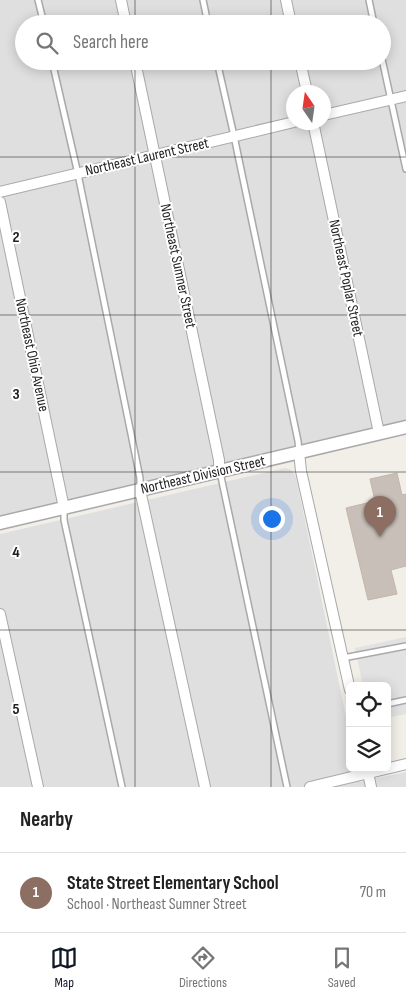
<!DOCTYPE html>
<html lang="en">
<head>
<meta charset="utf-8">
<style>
  :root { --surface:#fff; --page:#f2f2f2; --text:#222; --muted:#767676; --line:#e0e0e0; --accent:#111827 }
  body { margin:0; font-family:"Sofia Sans Condensed",sans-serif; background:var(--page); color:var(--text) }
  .controls { position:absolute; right:15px; bottom:15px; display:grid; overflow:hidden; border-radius:8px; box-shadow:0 2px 12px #0003 }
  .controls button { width:45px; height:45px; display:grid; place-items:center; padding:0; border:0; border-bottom:1px solid var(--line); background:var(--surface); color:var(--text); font:25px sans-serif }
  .compass { position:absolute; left:286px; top:85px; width:45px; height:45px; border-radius:50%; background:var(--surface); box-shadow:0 2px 12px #0003; rotate:347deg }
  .you { position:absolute; left:271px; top:518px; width:18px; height:18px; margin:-12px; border:4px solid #fff; border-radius:50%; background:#1a73e8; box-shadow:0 0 0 8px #1a73e833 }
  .badge { display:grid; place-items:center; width:32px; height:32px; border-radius:50%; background:var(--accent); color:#fff; font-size:16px; font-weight:700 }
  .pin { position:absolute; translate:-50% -41px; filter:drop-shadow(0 1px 2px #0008) }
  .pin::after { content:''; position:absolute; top:26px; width:18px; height:15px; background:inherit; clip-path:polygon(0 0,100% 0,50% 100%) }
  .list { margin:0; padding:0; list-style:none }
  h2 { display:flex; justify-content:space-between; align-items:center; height:65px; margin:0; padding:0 20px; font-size:21px }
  h2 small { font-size:16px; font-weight:400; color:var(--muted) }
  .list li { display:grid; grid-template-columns:32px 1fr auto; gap:15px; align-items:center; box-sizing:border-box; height:80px; padding:0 20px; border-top:1px solid var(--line) }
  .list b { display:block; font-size:19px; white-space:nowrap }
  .list p { margin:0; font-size:16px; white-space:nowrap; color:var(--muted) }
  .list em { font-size:16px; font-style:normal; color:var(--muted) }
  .icon { flex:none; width:28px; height:28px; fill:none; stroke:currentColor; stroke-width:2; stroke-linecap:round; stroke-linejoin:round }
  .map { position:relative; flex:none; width:406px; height:787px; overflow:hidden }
  .search { position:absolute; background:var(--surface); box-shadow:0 2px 12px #0003; left:15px; right:15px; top:15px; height:55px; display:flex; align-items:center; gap:12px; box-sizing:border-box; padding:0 18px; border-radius:28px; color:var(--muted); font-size:19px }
  .sheet { height:145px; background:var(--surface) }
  nav { display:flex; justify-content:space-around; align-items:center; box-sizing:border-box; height:70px; border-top:1px solid var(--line); background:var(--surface); font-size:14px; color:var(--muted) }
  nav a { display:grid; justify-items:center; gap:2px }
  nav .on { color:var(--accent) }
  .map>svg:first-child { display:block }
  .residential { fill:#e0dfdf; fill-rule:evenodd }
  .parking { fill:#e2e2e2 }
  .building { fill:#c7bfb8; stroke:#c4b6ab }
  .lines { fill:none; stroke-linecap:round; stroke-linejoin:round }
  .service-casing { stroke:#a9a9a9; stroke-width:8 }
  .minor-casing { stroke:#a9a9a9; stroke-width:12 }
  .tertiary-casing { stroke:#a9a9a9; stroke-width:15 }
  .service { stroke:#fff; stroke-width:5 }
  .minor { stroke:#fff; stroke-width:10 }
  .tertiary { stroke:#fff; stroke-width:12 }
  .grid { fill:none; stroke:#222; stroke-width:1; stroke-opacity:0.55 }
  .labels { text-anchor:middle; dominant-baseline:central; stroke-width:4; stroke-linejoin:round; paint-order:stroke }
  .street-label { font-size:15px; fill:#222; stroke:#fff }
  .grid-label { font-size:16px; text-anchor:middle; font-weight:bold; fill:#222; stroke:#fff; stroke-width:4; stroke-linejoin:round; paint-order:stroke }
</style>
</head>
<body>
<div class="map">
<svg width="406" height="787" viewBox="0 0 406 787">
  <rect width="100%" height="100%" fill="#f2efe9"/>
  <g class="residential">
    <path d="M0,0H406V424L0,520ZM24,24H382V61H24ZM294,92H324V122H294Z"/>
    <path d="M285,468L291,470L295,475L297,482L350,736V768H357L360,782L406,772V787H0V534Z"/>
  </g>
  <path class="parking" d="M406,637V714L387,718V686H363L355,648Z"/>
  <path class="building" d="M397,473L402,495L406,494V566L391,570L397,594L368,600L346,508L375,501L370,479Z"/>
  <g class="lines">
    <defs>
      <g id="service">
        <path d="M38,0L44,24"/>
        <path d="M203,0L208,24"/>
        <path d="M369,0L374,24"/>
        <path d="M382,59L406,169"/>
        <path d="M52,61L78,174L140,478V489"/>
        <path d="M217,61L234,136L298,441L299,452"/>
        <path d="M220,472L287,787"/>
        <path d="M64,509V520L122,787"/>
        <path d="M343,658L406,646"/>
        <path d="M387,704L406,700"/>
      </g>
      <g id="minor">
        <path d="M121,0L126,24"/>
        <path d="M286,0L291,24"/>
        <path d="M135,61L219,460V471"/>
        <path d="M300,61L307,92"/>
        <path d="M324,115L406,96"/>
        <path d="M313,122L379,433"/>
        <path d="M0,192L294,122"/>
        <path d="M0,202L64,508"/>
        <path d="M299,452L301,471L350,690"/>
        <path d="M140,490L205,787"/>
        <path d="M0,614L38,787"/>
        <path d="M367,768L371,787"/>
        <path d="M310,787L406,764"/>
      </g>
      <path id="tertiary" d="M0,523L406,427"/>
    </defs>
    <use href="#service" class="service-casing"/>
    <use href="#minor" class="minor-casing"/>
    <use href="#tertiary" class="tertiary-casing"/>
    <use href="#service" class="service"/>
    <use href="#minor" class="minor"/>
    <use href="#tertiary" class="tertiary"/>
  </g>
  <path class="grid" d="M135,0V24M271,0V24M135,61V787M271,61V787M0,157H406M0,315H406M0,472H406M0,630H406"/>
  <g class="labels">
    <g class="street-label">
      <text transform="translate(147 157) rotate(-13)">Northeast Laurent Street</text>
      <text transform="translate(178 266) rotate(78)">Northeast Sumner Street</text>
      <text transform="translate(346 278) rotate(78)">Northeast Poplar Street</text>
      <text transform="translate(32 355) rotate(78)">Northeast Ohio Avenue</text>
      <text transform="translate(203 475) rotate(-13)">Northeast Division Street</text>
    </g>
  </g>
  <g class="grid-label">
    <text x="16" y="242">2</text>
    <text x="16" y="399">3</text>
    <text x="16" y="557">4</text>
    <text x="16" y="714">5</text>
  </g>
</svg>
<div class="controls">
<button><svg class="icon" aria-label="locate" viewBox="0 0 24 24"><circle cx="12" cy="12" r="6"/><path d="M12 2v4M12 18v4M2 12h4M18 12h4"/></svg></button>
<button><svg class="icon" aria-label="layers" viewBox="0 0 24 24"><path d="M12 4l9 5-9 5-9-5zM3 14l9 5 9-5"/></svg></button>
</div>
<svg class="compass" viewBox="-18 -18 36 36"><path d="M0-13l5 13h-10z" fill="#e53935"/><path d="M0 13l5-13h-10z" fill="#767676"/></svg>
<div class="you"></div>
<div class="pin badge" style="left:380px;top:537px;background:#8d6e63">1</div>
<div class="search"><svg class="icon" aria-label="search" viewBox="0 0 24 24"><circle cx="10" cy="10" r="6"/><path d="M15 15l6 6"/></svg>Search here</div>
</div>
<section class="sheet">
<h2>Nearby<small></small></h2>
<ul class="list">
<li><span class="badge" style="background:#8d6e63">1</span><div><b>State Street Elementary School</b><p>School · Northeast Sumner Street</p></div><em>70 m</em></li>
</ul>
</section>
<nav>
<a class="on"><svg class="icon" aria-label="map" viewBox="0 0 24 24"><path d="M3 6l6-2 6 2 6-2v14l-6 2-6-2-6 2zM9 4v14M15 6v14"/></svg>Map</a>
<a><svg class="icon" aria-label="directions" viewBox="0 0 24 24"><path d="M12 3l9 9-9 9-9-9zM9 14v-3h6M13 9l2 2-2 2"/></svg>Directions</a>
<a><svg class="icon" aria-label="saved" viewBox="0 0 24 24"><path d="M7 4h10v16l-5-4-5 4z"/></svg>Saved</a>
</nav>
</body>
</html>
